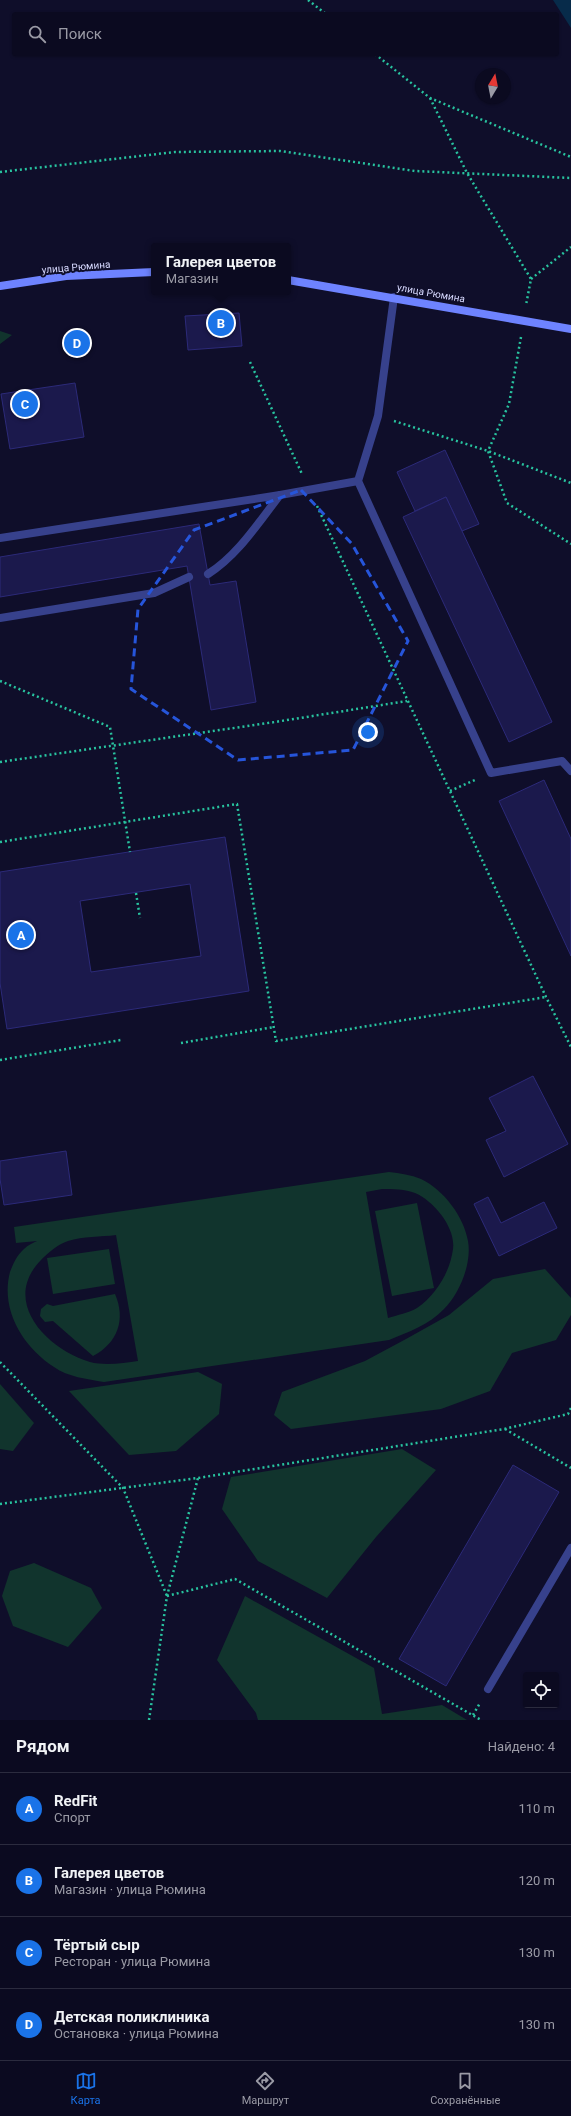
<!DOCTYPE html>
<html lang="ru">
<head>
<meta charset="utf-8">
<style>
  :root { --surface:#0b0a20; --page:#19182d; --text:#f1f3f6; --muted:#9a9aa5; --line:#2b2b3e; --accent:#1a73e8 }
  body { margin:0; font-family:Roboto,sans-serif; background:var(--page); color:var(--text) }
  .controls { position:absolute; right:12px; bottom:12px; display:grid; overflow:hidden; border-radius:4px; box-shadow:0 1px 3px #0004 }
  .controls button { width:36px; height:36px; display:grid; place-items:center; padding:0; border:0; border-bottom:1px solid var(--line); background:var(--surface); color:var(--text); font:20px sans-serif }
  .compass { position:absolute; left:475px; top:68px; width:36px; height:36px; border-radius:50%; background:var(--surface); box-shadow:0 1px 3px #0004; rotate:10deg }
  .you { position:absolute; left:368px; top:732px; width:14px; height:14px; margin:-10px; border:3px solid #fff; border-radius:50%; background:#1a73e8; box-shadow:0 0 0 6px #1a73e833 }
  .badge { display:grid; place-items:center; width:26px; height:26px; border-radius:50%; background:var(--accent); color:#fff; font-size:13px; font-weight:700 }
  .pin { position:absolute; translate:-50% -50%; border:2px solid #fff; box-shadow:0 1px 4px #0006 }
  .popup { position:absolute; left:151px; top:243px; width:140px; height:52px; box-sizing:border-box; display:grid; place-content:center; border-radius:4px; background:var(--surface); filter:drop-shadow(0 1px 3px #0005); font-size:13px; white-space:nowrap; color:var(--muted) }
  .popup b { font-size:15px; color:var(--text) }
  .popup::after { content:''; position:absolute; left:50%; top:100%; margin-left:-8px; border:8px solid transparent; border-top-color:var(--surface) }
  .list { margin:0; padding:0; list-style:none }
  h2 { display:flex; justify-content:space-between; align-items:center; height:52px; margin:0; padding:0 16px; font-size:17px }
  h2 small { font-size:13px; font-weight:400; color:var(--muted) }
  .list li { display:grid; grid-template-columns:26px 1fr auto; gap:12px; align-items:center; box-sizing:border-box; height:72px; padding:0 16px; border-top:1px solid var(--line) }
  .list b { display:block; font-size:15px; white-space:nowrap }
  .list p { margin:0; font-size:13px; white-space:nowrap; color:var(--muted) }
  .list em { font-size:13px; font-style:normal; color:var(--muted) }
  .icon { flex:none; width:22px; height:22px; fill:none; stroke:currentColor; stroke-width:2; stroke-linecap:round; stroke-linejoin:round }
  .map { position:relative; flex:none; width:571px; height:1720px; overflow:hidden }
  .search { position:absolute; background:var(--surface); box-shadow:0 1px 3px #0004; left:12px; right:12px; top:12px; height:44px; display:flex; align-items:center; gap:10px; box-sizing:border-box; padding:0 14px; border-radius:4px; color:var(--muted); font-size:15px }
  .sheet { height:340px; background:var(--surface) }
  nav { display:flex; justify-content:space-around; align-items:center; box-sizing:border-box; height:56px; border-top:1px solid var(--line); background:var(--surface); font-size:11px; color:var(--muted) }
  nav a { display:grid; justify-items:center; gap:2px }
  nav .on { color:var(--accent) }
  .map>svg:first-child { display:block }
  .green { fill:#11342d; fill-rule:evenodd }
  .water { fill:#072b4a }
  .building { fill:#1b194c; stroke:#2c2a79; fill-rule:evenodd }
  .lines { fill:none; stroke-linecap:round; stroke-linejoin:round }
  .path { stroke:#28c39f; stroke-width:2.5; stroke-dasharray:2 3; stroke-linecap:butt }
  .lane { stroke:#37418c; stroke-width:8 }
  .secondary { stroke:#6e83ff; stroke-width:8 }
  .marked { fill:none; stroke:#2655da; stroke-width:3; stroke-dasharray:8 5; stroke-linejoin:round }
  .labels { text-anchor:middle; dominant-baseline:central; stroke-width:4; stroke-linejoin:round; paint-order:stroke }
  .street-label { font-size:10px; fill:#d7d9ff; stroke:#0f0e2a }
</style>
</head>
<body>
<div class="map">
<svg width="571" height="1720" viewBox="0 0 571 1720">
  <rect width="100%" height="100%" fill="#0f0e2a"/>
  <g class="green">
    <path d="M0,331L12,335L0,344Z"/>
    <path d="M389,1172C400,1173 411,1175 421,1179C444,1190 464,1217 468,1241C472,1263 460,1293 444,1309C429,1325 408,1332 389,1340L104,1382C87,1379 68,1377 54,1367C23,1347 0,1310 10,1272C13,1264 17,1255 24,1249C28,1245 33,1243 37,1241L16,1243L14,1227ZM382,1189C393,1189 405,1189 415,1193C434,1201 456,1228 453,1249C450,1272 436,1295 417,1308C409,1313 397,1315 388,1318L366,1192ZM116,1235L138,1361C124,1363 105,1366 90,1362C48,1350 0,1302 41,1260C48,1253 58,1244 68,1241C83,1236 101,1237 116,1235Z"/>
    <path d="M417,1203L434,1288L392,1296L375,1211Z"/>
    <path d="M109,1249L115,1284L53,1294L47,1258Z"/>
    <path d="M545,1269L571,1298V1315L556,1340L512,1353L490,1391L441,1409L291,1429L274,1415L282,1392L365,1361L406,1339L449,1315L493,1279Z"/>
    <path d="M115,1294C126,1319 118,1343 93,1356L53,1321L45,1322L40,1316L41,1309L47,1304L53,1306Z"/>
    <path d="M198,1372L222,1384L219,1414L176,1451L129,1455L69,1391Z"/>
    <path d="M0,1384L34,1423L13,1451L0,1449Z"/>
    <path d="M402,1449L436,1470L376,1537L327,1598L258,1561L222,1509L231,1477Z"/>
    <path d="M34,1563L91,1588L102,1608L68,1647L13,1626L2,1596L10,1571Z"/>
    <path d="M245,1596L374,1668L382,1714L442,1705L467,1720H258L256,1713L217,1660Z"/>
  </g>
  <path class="water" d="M553,0H571V28Z"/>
  <g class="building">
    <path d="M239,313L242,346L188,350L185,316Z"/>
    <path d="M75,383L84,437L10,449L1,394Z"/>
    <path d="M445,450L479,524L462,531L446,497L415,511L397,472Z"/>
    <path d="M446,497L552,722L509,742L403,517Z"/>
    <path d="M199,524L210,585L236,581L256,702L211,710L187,566L0,597V557Z"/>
    <path d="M544,780L571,839V956L499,801Z"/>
    <path d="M225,837L249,991L7,1029L0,983V872ZM190,884L201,956L91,972L80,901Z"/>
    <path d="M533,1076L568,1144L504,1177L486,1140L506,1131L489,1098Z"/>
    <path d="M66,1151L72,1195L4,1205L0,1179V1161Z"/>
    <path d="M488,1197L501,1223L544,1202L557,1228L499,1256L474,1204Z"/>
    <path d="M513,1465L559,1492L446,1686L399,1659Z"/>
  </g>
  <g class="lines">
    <g class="path">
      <path d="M308,0L326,14"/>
      <path d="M375,54L430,98L571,157"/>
      <path d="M430,98L467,173L531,279L526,305"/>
      <path d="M0,172L175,152L280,151L415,171L571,178"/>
      <path d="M531,279L571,247"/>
      <path d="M521,337L509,404L488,451L507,503L571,544"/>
      <path d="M250,362L302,474"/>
      <path d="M394,421L488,451L571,483"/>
      <path d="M317,506L546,997L571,1047"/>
      <path d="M0,681L110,727L130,852"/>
      <path d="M0,762L275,722L407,701"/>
      <path d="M450,791L475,780"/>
      <path d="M0,842L237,804L276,1041L546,997"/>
      <path d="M136,893L140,918"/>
      <path d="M181,1043L274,1027"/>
      <path d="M0,1060L121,1040"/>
      <path d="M0,1362L123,1488L167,1596"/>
      <path d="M505,1429L571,1468"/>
      <path d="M0,1504L198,1478L504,1429L568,1414L571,1408"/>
      <path d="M167,1596L235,1579L481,1720"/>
      <path d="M473,1715L480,1703"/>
      <path d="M149,1720L167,1596L198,1478"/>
    </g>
    <g class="lane">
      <path d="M394,297L378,416L358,481L491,773L562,761L571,771"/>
      <path d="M0,538L280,495"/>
      <path d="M208,574C238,555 258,523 280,495L358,481"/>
      <path d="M0,618L154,593L189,577"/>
      <path d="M488,1689L571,1548"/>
    </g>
    <g class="secondary">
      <path d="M288,280L571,329"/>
      <path d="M0,286L66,276L154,272"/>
    </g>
  </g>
  <path class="marked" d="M301,490L352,544L408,641L353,750L238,760L131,689L138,609L194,530Z"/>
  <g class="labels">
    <g class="street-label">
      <text transform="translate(76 267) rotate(-5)">улица Рюмина</text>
      <text transform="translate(431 293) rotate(10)">улица Рюмина</text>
    </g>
  </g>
</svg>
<div class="controls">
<button><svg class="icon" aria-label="locate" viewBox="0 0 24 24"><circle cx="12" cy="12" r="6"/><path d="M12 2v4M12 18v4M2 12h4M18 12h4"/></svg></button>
</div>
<svg class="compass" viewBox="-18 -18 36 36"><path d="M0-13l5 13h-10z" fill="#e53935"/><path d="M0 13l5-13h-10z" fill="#9a9aa5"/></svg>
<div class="you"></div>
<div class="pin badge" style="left:21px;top:935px">A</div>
<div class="pin badge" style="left:221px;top:323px">B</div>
<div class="popup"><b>Галерея цветов</b>Магазин</div>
<div class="pin badge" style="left:25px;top:404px">C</div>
<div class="pin badge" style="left:77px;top:343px">D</div>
<div class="search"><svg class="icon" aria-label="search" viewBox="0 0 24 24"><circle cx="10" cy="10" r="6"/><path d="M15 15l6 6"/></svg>Поиск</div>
</div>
<section class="sheet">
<h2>Рядом<small>Найдено: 4</small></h2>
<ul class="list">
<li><span class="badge">A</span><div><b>RedFit</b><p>Спорт</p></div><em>110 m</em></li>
<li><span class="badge">B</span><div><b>Галерея цветов</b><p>Магазин · улица Рюмина</p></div><em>120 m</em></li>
<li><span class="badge">C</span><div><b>Тёртый сыр</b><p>Ресторан · улица Рюмина</p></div><em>130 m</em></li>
<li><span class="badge">D</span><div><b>Детская поликлиника</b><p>Остановка · улица Рюмина</p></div><em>130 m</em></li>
</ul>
</section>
<nav>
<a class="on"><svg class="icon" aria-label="map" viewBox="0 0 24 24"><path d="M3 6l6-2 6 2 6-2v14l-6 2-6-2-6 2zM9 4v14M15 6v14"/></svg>Карта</a>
<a><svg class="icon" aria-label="directions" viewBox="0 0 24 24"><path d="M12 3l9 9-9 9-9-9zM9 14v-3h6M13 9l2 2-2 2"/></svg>Маршрут</a>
<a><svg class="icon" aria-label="saved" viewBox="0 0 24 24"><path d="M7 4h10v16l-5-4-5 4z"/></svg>Сохранённые</a>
</nav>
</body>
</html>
